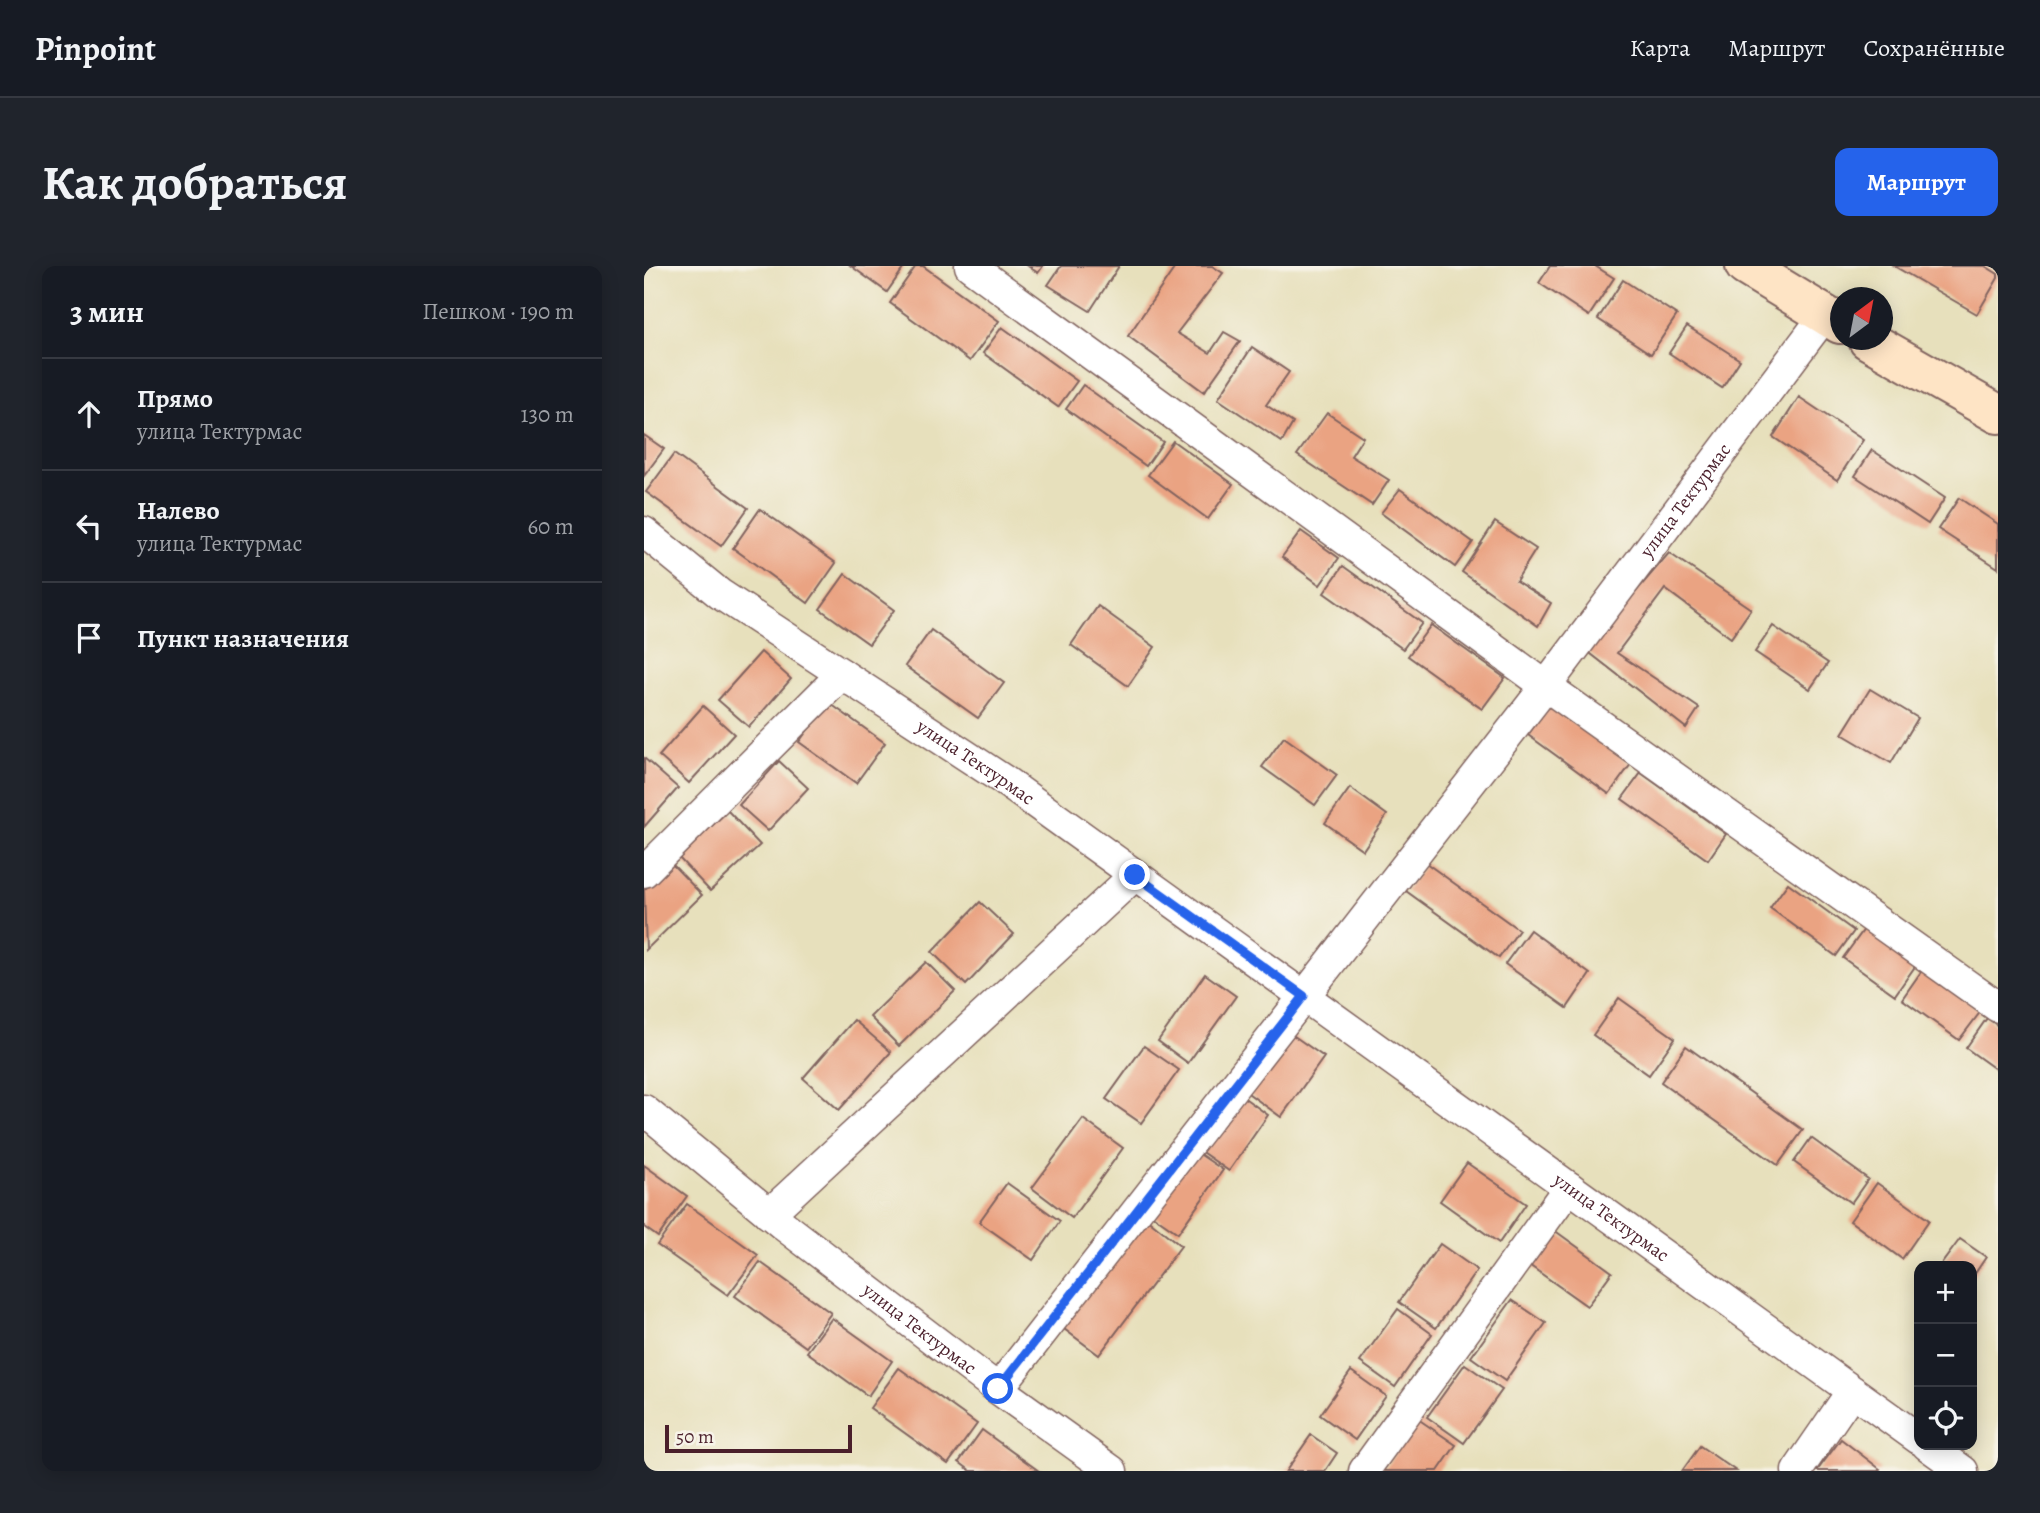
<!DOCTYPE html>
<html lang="ru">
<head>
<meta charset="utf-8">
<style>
  :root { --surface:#171b24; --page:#20242c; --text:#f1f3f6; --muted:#9ea1a6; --line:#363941; --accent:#2563eb }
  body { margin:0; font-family:Alegreya,serif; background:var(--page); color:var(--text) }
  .controls { position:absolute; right:21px; bottom:21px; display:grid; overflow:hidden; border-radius:14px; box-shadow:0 4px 18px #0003 }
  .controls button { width:63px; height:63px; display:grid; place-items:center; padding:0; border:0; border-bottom:2px solid var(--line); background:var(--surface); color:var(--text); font:35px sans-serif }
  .compass { position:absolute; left:1186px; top:21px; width:63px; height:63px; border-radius:50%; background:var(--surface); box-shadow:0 4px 18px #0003; rotate:32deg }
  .scale { position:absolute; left:21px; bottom:18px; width:187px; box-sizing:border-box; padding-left:7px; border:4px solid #4a1f2b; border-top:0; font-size:19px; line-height:24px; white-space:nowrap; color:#4a1f2b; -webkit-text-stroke:5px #f7f3e8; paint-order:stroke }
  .stop { position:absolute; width:21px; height:21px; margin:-16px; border:5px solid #2563eb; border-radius:50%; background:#fff }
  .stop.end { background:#2563eb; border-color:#fff; box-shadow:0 2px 7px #0008 }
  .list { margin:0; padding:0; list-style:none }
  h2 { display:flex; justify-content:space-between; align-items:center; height:91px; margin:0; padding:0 28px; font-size:30px }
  h2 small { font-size:23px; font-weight:400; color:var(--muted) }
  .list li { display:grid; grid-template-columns:46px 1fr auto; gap:21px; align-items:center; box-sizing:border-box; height:112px; padding:0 28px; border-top:2px solid var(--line) }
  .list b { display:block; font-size:26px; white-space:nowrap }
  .list p { margin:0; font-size:23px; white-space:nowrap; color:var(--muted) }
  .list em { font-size:23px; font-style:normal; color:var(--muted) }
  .icon { flex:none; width:38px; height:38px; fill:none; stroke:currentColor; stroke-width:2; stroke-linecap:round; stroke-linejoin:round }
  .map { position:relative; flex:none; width:1354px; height:1205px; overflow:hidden; border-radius:14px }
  header { display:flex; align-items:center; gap:42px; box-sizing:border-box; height:98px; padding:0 35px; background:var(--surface); border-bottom:2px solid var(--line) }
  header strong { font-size:33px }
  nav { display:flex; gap:38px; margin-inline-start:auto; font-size:24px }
  .intro { display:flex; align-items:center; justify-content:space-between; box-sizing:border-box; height:168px; padding:0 42px }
  h1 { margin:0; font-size:49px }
  .button { padding:18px 32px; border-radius:14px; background:var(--accent); color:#fff; font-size:24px; font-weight:700 }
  main { display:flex; gap:42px; padding:0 42px }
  aside { flex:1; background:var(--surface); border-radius:14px; box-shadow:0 4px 18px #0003 }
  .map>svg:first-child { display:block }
  .building { fill:#eaa382 }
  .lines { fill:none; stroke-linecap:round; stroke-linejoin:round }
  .street-casing { stroke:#81635e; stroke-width:33 }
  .secondary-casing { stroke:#81635e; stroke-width:42 }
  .street { stroke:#fff; stroke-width:30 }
  .secondary { stroke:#fee4c5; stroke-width:38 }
  .route { stroke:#2563eb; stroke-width:9 }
  .labels { text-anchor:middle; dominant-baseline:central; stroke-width:6; stroke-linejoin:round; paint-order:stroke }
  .street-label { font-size:19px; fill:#4a1f2b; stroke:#f7f3e8 }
</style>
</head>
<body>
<header>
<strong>Pinpoint</strong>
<nav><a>Карта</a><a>Маршрут</a><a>Сохранённые</a></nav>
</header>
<div class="intro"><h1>Как добраться</h1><a class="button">Маршрут</a></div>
<main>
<aside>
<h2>3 мин<small>Пешком · 190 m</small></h2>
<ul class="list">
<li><svg class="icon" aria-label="ahead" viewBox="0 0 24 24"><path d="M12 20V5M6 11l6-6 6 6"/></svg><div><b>Прямо</b><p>улица Тектурмас</p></div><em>130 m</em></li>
<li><svg class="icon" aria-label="left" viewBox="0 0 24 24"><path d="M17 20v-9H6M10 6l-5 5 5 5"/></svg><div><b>Налево</b><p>улица Тектурмас</p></div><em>60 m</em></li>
<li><svg class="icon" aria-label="arrive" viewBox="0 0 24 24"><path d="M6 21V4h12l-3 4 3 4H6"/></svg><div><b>Пункт назначения</b></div></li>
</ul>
</aside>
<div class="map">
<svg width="1354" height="1205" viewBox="0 0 1354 1205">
  <rect width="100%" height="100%" fill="#f7f3e8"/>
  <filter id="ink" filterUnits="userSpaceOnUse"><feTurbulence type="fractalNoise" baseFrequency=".0143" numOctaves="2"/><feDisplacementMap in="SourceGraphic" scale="14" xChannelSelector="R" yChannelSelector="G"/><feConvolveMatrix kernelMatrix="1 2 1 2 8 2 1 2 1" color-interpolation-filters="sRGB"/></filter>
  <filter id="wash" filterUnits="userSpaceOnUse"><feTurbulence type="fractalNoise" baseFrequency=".00686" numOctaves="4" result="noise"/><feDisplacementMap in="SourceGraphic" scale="28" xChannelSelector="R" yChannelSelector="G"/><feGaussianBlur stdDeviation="1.57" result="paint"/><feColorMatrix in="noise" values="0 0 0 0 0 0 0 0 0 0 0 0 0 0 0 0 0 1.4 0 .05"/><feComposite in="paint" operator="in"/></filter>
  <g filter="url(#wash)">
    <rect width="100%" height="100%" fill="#e7e0bc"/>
    <g id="blocks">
      <g class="building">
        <path d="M207,0H261L243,26Z"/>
        <path d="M272,0H279L355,55L326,95L246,37Z"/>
        <path d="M384,0H399L394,7Z"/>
        <path d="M417,0H475L446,45L404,19Z"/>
        <path d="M532,0H568L579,7L533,67L566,87L580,66L596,75L560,126L484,70Z"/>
        <path d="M906,0H951L970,12L945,50L895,17Z"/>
        <path d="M1250,0H1341L1354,8V12L1333,48Z"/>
        <path d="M979,14L1033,49L1007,88L954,53Z"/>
        <path d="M1043,60L1096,94L1078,122L1025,87Z"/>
        <path d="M358,61L433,115L414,141L339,87Z"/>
        <path d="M608,81L645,106L622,139L649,157L638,176L574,133Z"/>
        <path d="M439,119L519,176L502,200L422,143Z"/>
        <path d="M1155,131L1219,174L1193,214L1129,171Z"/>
        <path d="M683,147L719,171L707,190L745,214L728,239L653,189Z"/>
        <path d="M0,169L20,183L0,210Z"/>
        <path d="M529,175L589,218L564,253L504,209Z"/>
        <path d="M1228,184L1301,232L1284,258L1211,210Z"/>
        <path d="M30,188L104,242L77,280L2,226Z"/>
        <path d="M756,223L829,276L811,301L737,247Z"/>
        <path d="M1315,232L1354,258V302L1294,263Z"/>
        <path d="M116,243L192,297L164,337L89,282Z"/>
        <path d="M851,256L892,283L872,315L907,337L894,360L818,306Z"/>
        <path d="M657,265L695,292L676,319L638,291Z"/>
        <path d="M1025,287L1107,343L1087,372L1021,323L973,387L1055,442L1042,462L942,384Z"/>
        <path d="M699,300L778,357L759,383L680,327Z"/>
        <path d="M201,308L250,344L225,378L176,343Z"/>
        <path d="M454,340L511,381L484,420L427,379Z"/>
        <path d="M787,359L861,412L838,443L764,390Z"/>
        <path d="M1129,360L1184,397L1166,423L1111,386Z"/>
        <path d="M287,364L360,417L334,452L261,400Z"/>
        <path d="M117,386L147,413L105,461L74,434Z"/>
        <path d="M1226,423L1274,452L1247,497L1198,468Z"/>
        <path d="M184,436L241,477L212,517L155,476Z"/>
        <path d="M59,440L90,468L45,517L15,490Z"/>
        <path d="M905,440L987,498L965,528L884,469Z"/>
        <path d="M640,471L693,509L671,539L618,501Z"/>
        <path d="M0,492L34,522L0,561Z"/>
        <path d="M135,495L164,522L124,565L95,539Z"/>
        <path d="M997,507L1082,568L1064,594L978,533Z"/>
        <path d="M706,522L743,549L719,584L681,557Z"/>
        <path d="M84,545L116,579L66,625L34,591Z"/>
        <path d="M27,597L58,629L2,684L0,624Z"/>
        <path d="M782,597L875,664L855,692L762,625Z"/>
        <path d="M1144,617L1210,665L1192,690L1126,642Z"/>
        <path d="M336,636L370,668L322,719L288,686Z"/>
        <path d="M1221,662L1272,699L1251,729L1199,692Z"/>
        <path d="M886,664L946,708L923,742L861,698Z"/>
        <path d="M282,696L311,725L255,780L226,751Z"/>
        <path d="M1279,703L1337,745L1315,774L1258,733Z"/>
        <path d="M561,708L592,730L544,797L514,775Z"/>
        <path d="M975,732L1031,772L1005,809L949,769Z"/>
        <path d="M1343,752L1354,760V805L1322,782Z"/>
        <path d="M210,754L247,786L195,844L159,812Z"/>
        <path d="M643,765L680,791L637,851L601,825Z"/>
        <path d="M500,780L535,804L497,857L462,833Z"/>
        <path d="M1042,780L1159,864L1134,899L1017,816Z"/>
        <path d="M595,828L624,849L585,905L555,884Z"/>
        <path d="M439,853L479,882L428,952L388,922Z"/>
        <path d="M1167,872L1224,913L1207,937L1150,896Z"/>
        <path d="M548,883L579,904L534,967L504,946Z"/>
        <path d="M823,897L882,938L855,977L796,935Z"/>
        <path d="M0,899L43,930L14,971L0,961Z"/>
        <path d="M363,917L416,955L389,994L335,956Z"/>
        <path d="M1233,917L1285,954L1258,993L1206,955Z"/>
        <path d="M43,938L114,989L84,1029L13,979Z"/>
        <path d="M497,948L537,980L455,1089L412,1057Z"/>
        <path d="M910,964L968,1006L943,1040L885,999Z"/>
        <path d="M1316,973L1342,991L1328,1012V1000H1296Z"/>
        <path d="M796,978L833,1004L792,1062L755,1036Z"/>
        <path d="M116,996L187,1047L162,1081L91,1030Z"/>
        <path d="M868,1034L902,1057L861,1115L827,1091Z"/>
        <path d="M754,1043L788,1068L751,1121L716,1096Z"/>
        <path d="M188,1052L248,1095L224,1130L163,1086Z"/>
        <path d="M821,1098L858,1124L820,1177L783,1151Z"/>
        <path d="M255,1102L333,1158L304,1198L226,1142Z"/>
        <path d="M707,1105L742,1130L711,1174L676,1149Z"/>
        <path d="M774,1153L812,1179L794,1205H739Z"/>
        <path d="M338,1164L395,1205H327L315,1196Z"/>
        <path d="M667,1169L693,1187L681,1205H642Z"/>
        <path d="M1197,1173L1236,1203L1234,1205H1173Z"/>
        <path d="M1056,1180L1092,1205H1038Z"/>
      </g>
    </g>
  </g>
  <g filter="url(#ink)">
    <use href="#blocks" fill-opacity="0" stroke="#81635e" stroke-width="2"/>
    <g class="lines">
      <defs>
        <g id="street">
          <path d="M326,0L902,420L1354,741"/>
          <path id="s1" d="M0,266L76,328L358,513L1275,1173"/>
          <path d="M0,606L198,408"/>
          <path id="s2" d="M0,844L139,959L354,1123"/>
          <path d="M125,948L491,609"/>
          <path d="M1283,1179L1319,1205"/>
          <path id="s3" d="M468,1205L354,1123L902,420L1181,49"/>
          <path d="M720,1205L925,921"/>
          <path d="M1153,1205L1208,1125"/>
        </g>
        <g id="secondary">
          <path d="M1101,0L1196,58"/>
          <path d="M1224,74L1354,148"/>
        </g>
      </defs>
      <use href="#street" class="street-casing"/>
      <use href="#secondary" class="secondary-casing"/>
      <use href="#street" class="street"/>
      <use href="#secondary" class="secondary"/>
    </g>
  </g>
  <g class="lines" filter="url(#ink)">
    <path class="route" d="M354,1123L660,730L491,609"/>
  </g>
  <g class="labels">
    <g class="street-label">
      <text stroke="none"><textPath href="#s3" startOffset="1264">улица Тектурмас</textPath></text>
      <text stroke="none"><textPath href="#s1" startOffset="404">улица Тектурмас</textPath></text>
      <text stroke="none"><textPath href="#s1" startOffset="1186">улица Тектурмас</textPath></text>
      <text stroke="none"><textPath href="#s2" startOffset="352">улица Тектурмас</textPath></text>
    </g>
  </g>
</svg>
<div class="controls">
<button>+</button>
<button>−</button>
<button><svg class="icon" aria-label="locate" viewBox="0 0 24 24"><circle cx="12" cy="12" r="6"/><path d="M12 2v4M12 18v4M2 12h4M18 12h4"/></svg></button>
</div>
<svg class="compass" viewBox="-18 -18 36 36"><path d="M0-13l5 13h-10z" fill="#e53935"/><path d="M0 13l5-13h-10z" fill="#9ea1a6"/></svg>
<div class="scale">50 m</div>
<div class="stop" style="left:354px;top:1123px"></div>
<div class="stop end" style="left:491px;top:609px"></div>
</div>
</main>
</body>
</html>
